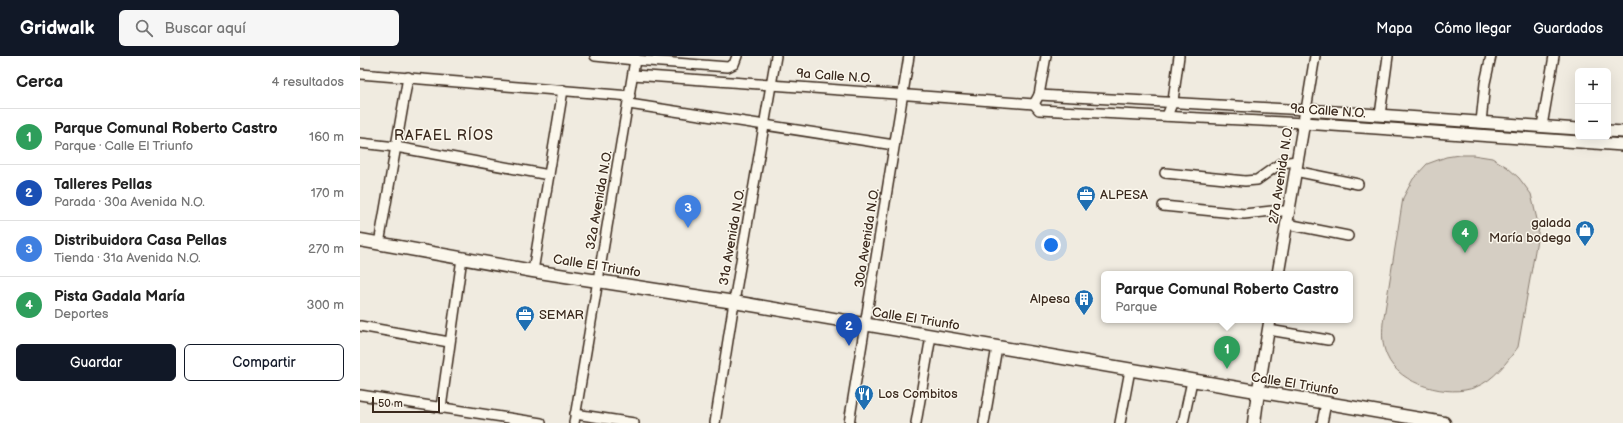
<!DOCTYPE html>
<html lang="es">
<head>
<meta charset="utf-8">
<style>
  :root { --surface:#fff; --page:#f6f6f6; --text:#222; --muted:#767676; --line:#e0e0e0; --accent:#111827 }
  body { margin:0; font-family:"Balsamiq Sans",sans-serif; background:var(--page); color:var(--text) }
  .controls { position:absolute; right:12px; top:12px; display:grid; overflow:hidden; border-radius:6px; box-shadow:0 4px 16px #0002 }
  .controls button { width:36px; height:36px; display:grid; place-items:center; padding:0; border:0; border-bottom:1px solid var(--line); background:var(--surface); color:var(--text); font:20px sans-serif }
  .scale { position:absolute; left:12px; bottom:10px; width:68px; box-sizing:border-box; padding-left:4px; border:2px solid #3b2a1e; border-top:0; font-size:11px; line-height:14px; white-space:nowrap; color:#3b2a1e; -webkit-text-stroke:3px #fbf7ec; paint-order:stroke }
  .you { position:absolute; left:691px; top:189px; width:14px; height:14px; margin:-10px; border:3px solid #fff; border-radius:50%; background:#1a73e8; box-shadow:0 0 0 6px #1a73e833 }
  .badge { display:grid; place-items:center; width:26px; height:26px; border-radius:50%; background:var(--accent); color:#fff; font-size:13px; font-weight:700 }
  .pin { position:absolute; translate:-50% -33px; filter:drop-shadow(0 1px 2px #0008) }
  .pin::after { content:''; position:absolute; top:21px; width:14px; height:12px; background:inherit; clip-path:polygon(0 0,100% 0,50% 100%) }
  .popup { position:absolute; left:741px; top:215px; width:252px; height:52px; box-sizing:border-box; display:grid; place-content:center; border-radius:6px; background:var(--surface); filter:drop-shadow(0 1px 3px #0005); font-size:13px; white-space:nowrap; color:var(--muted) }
  .popup b { font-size:15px; color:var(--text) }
  .popup::after { content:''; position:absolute; left:50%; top:100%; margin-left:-8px; border:8px solid transparent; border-top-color:var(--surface) }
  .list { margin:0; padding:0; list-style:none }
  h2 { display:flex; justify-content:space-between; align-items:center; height:52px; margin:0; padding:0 16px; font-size:17px }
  h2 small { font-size:13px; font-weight:400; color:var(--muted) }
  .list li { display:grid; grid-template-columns:26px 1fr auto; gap:12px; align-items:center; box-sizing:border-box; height:56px; padding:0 16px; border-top:1px solid var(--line) }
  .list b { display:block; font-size:15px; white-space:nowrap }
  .list p { margin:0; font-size:13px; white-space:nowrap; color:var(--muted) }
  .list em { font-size:13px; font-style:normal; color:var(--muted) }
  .actions { display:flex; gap:8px; padding:12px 16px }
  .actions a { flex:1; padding:9px 0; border:1px solid var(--accent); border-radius:6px; text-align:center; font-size:14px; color:var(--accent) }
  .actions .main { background:var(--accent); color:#fff }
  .icon { flex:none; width:22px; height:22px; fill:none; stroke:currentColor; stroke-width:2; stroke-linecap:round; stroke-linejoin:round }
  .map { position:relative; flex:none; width:1263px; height:367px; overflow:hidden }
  header { display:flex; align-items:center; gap:24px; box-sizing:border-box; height:56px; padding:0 20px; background:var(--accent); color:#fff }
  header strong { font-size:19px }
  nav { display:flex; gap:22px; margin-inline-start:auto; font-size:14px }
  .search { width:280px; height:36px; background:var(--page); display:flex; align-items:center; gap:10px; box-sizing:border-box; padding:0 14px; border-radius:6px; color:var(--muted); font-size:15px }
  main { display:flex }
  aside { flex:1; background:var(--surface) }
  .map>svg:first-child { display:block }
  .green { fill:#d5cec3; stroke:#887c70 }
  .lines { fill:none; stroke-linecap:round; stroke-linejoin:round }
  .minor-casing { stroke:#3b2a1e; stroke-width:12 }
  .tertiary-casing { stroke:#3b2a1e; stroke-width:14 }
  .secondary-casing { stroke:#3b2a1e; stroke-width:15 }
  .minor { stroke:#fbf7ec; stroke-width:9 }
  .tertiary { stroke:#fbf7ec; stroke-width:11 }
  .secondary { stroke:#fbf7ec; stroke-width:12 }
  .labels { text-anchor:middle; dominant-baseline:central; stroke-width:3; stroke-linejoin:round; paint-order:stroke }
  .street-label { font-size:13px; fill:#3b2a1e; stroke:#fbf7ec }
  .poi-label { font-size:13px; fill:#3b2a1e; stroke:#fbf7ec; text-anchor:start }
  .neighbourhood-label { font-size:14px; letter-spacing:1px; fill:#3b2a1e; stroke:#fbf7ec }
</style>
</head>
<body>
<header>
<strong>Gridwalk</strong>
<div class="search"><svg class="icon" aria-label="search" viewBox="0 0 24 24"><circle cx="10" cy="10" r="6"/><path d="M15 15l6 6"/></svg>Buscar aquí</div>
<nav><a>Mapa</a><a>Cómo llegar</a><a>Guardados</a></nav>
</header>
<main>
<aside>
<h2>Cerca<small>4 resultados</small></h2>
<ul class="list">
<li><span class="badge" style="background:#2e9e5b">1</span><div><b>Parque Comunal Roberto Castro</b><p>Parque · Calle El Triunfo</p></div><em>160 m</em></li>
<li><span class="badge" style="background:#1a4fb4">2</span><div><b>Talleres Pellas</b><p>Parada · 30a Avenida N.O.</p></div><em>170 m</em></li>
<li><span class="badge" style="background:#3f7fe0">3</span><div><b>Distribuidora Casa Pellas</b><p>Tienda · 31a Avenida N.O.</p></div><em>270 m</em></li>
<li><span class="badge" style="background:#2e9e5b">4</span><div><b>Pista Gadala María</b><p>Deportes</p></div><em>300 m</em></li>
</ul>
<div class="actions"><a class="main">Guardar</a><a>Compartir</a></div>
</aside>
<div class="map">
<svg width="1263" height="367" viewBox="0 0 1263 367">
  <rect width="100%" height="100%" fill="#f0ebe0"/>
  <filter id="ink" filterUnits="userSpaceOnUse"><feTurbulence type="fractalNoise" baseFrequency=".025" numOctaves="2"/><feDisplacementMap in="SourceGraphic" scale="8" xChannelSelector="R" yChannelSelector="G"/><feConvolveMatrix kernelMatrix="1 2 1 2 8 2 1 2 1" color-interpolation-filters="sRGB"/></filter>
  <g filter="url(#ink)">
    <path class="green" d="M1099,99H1113L1132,102L1147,111L1159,122L1171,138L1179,172L1158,291C1147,306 1134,324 1116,331C1089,342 1039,329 1027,300C1022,289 1022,279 1023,267L1043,142L1053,123L1067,108L1086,101Z"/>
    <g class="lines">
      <defs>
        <g id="minor">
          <path d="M235,0L275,4V0"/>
          <path d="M0,18L270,40"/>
          <path d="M273,19L674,48L679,39L946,54L955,0"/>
          <path d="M679,39L686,0"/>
          <path d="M269,48L534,89"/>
          <path d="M674,48L679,54L944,67"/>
          <path d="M1020,59L1028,0"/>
          <path d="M807,60L813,45L819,0"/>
          <path d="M1121,66L1125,27L1131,0"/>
          <path d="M1182,70L1194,0"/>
          <path d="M0,87L36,91L189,119"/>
          <path d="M935,115L998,128"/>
          <path d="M805,117L885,125L897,124L921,107L937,105"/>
          <path d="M803,150L884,158L912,155H929"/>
          <path d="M927,168L988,180"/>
          <path d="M19,188L48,21"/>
          <path d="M173,215L203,34"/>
          <path d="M0,270L89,286"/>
          <path d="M909,274L968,284"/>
          <path d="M0,339L181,367"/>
          <path d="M81,352L102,202"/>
          <path d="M215,358L274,367"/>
          <path d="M214,367L275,4L368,11L374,8L377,0"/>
          <path d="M355,367L374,246L416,0"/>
          <path d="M489,367L549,0"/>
          <path d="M556,367L571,280"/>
          <path d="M624,367L637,291"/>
          <path d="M760,367L770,314"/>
          <path d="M823,367L832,325"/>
          <path d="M962,367L966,347"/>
        </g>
        <g id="tertiary">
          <path d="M944,67L1263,89"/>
          <path d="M1248,75L1263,76"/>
          <path d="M918,218L946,54L1218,73"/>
          <path d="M898,336L910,264"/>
        </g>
        <g id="secondary">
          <path d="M0,184L173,215L374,246L1084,367"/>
          <path d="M894,367L898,336"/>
        </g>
      </defs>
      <use href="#minor" class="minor-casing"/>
      <use href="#tertiary" class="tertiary-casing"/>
      <use href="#secondary" class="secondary-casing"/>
      <use href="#minor" class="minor"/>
      <use href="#tertiary" class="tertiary"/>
      <use href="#secondary" class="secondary"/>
    </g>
  </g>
  <defs>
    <symbol id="office-pin" viewBox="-11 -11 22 30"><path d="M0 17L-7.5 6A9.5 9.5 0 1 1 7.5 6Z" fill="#1f6fb2" stroke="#fbf7ec"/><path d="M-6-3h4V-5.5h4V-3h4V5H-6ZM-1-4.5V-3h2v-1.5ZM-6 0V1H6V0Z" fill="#fff"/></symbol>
    <symbol id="shop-pin" viewBox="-11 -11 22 30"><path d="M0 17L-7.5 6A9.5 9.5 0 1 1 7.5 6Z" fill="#1f6fb2" stroke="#fbf7ec"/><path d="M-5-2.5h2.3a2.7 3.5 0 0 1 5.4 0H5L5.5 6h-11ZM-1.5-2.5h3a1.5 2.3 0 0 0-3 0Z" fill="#fff"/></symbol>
    <symbol id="building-pin" viewBox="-11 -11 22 30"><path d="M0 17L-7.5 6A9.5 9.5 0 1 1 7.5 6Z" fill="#1f6fb2" stroke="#fbf7ec"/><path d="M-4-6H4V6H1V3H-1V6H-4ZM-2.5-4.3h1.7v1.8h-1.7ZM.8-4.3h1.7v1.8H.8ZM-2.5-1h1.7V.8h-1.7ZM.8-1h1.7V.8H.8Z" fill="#fff"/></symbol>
    <symbol id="restaurant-pin" viewBox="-11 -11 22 30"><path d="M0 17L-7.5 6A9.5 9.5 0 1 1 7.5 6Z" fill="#1f6fb2" stroke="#fbf7ec"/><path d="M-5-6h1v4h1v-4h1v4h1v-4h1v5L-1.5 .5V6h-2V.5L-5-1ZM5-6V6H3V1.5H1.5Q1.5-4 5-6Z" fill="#fff"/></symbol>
  </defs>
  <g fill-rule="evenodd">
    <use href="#office-pin" x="715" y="128" width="22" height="30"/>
    <use href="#shop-pin" x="1214" y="163" width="22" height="30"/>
    <use href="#building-pin" x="713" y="232" width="22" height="30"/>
    <use href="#office-pin" x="154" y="248" width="22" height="30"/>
    <use href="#restaurant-pin" x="493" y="327" width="22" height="30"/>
  </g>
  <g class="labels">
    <g class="street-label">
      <text transform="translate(474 20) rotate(4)">9a Calle N.O.</text>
      <text transform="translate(968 55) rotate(4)">9a Calle N.O.</text>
      <text transform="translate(921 119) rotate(-81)">27a Avenida N.O.</text>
      <text transform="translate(239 144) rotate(-80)">32a Avenida N.O.</text>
      <text transform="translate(372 181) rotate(-80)">31a Avenida N.O.</text>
      <text transform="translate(507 182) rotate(-81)">30a Avenida N.O.</text>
      <text transform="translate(237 210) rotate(9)">Calle El Triunfo</text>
      <text transform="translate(556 263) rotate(9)">Calle El Triunfo</text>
      <text transform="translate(935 328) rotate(9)">Calle El Triunfo</text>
    </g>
    <g class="poi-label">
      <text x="740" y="139">ALPESA</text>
      <text x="1211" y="167" text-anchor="end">galada<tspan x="1211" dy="15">María bodega</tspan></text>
      <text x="710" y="243" text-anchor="end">Alpesa</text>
      <text x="179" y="259">SEMAR</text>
      <text x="518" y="338">Los Combitos</text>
    </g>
    <g class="neighbourhood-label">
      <text x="84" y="79">RAFAEL RÍOS</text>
    </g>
  </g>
</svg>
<div class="controls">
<button>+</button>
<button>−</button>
</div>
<div class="scale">50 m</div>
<div class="you"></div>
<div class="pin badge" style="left:867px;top:313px;background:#2e9e5b">1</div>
<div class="popup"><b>Parque Comunal Roberto Castro</b>Parque</div>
<div class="pin badge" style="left:489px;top:290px;background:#1a4fb4">2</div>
<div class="pin badge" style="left:328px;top:172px;background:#3f7fe0">3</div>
<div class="pin badge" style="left:1105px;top:197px;background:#2e9e5b">4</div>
</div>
</main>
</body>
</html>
